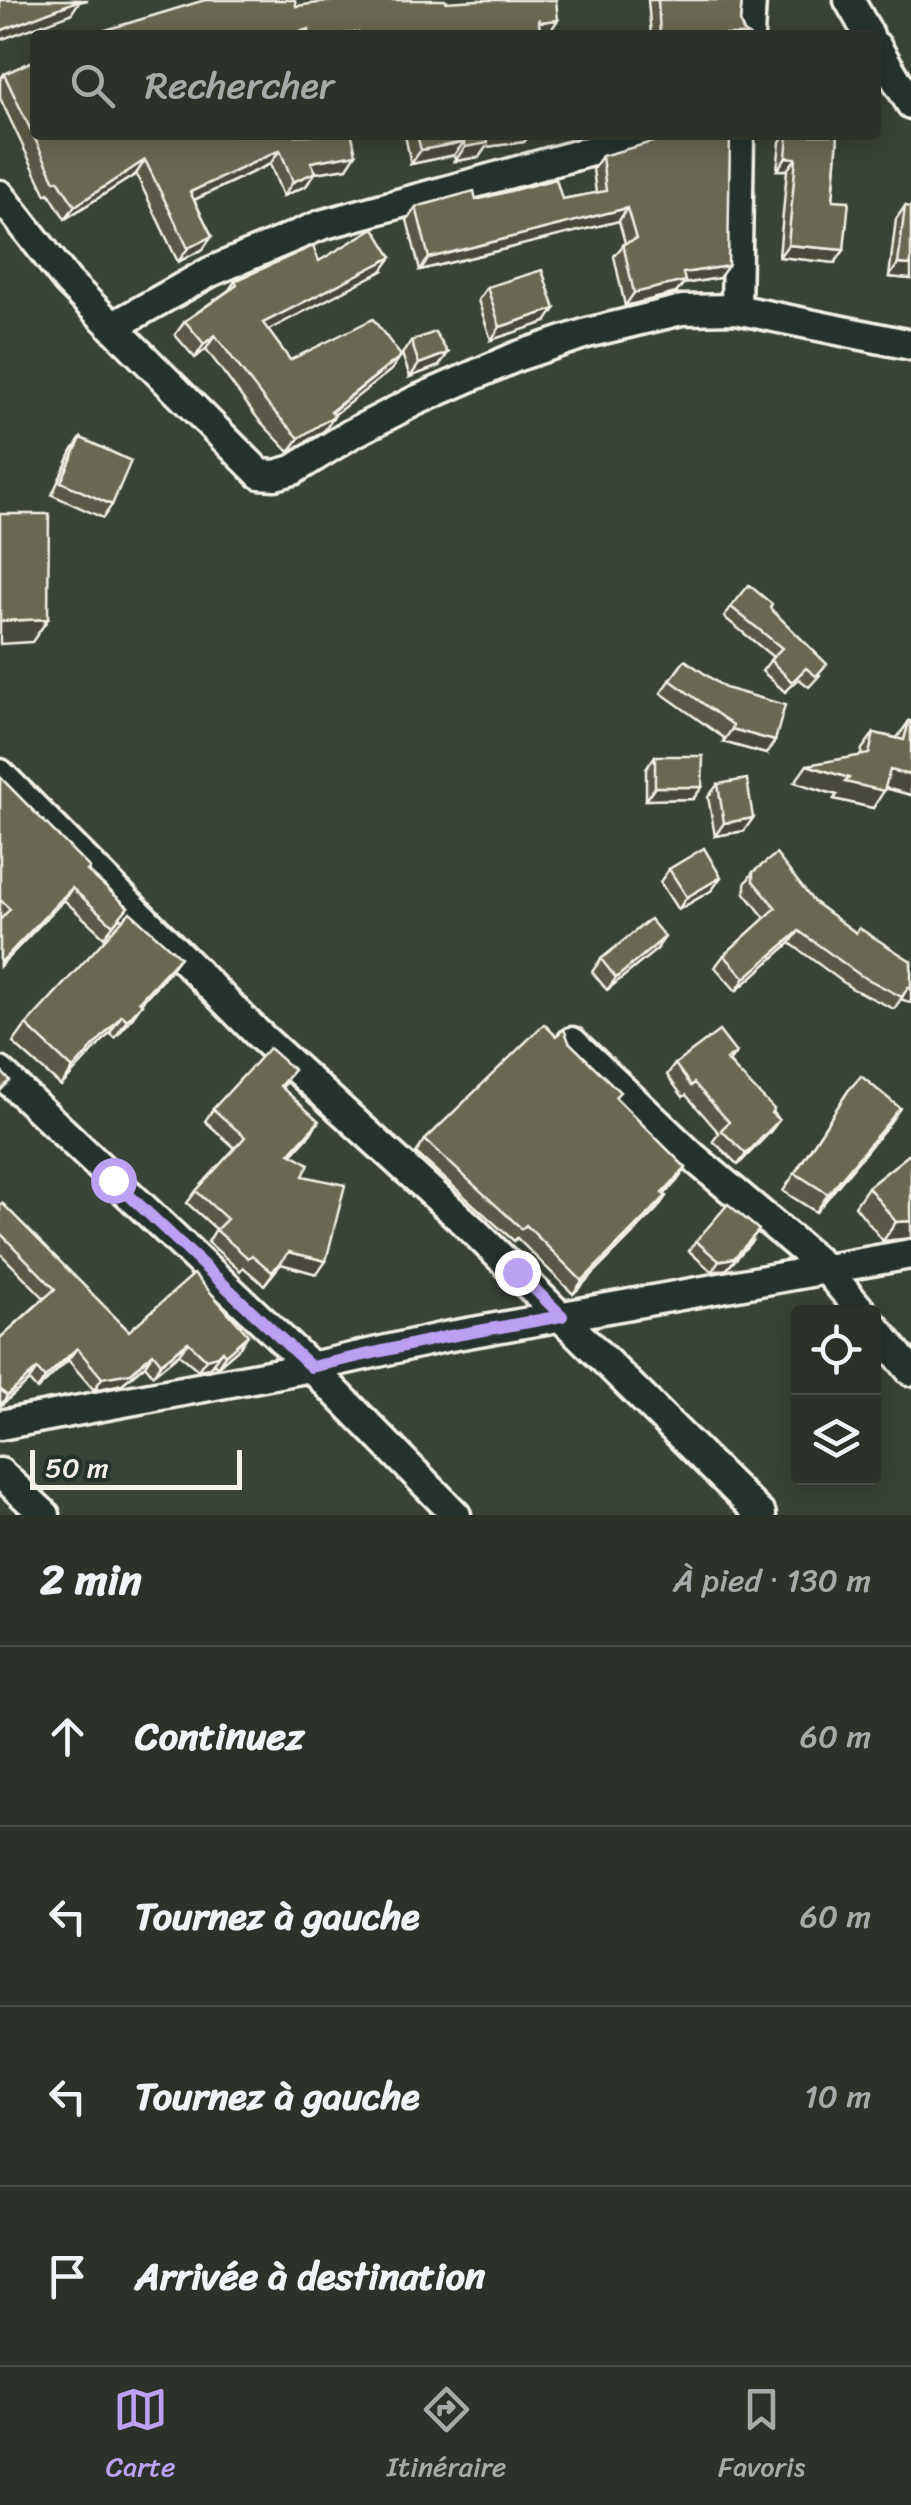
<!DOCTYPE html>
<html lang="fr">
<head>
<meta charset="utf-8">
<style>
  :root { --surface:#2c322a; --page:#383e36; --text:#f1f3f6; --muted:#a6aaa8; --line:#484d47; --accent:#bca0f2 }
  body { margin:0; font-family:Sriracha,sans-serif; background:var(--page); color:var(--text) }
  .controls { position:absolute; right:30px; bottom:30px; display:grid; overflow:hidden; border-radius:10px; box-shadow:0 5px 25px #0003 }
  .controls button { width:90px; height:90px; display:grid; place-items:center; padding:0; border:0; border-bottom:2px solid var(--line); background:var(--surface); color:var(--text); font:50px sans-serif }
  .scale { position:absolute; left:30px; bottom:25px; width:212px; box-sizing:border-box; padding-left:10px; border:5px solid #f4f1e8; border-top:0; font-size:28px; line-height:35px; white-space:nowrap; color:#f4f1e8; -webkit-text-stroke:8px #26332d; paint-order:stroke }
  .stop { position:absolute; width:30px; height:30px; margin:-22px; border:8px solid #bca0f2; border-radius:50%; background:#fff }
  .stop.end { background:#bca0f2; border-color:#fff; box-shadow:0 2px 10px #0008 }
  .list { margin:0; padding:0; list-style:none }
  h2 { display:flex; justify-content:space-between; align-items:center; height:130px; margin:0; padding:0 40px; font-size:42px }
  h2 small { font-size:32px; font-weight:400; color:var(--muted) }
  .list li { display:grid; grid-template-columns:65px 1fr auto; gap:30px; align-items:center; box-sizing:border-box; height:180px; padding:0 40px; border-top:2px solid var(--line) }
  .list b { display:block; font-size:38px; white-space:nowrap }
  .list em { font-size:32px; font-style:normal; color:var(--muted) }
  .icon { flex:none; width:55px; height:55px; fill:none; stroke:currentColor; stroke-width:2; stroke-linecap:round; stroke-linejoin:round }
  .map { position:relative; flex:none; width:911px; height:1515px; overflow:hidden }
  .search { position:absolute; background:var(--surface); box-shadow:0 5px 25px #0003; left:30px; right:30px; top:30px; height:110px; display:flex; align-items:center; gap:25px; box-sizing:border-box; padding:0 35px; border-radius:10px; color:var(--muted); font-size:38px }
  .sheet { height:850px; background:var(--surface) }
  nav { display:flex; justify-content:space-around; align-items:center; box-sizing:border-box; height:140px; border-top:2px solid var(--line); background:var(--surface); font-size:28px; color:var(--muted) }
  nav a { display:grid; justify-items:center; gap:5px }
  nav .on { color:var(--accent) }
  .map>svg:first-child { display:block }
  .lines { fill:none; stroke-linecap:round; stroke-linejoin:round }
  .minor-casing { stroke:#f4f1e8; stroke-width:35 }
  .minor { stroke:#26332d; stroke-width:28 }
  .wall { fill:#5b5947; stroke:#f4f1e8; stroke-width:2.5 }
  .shaded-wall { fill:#4a483a; stroke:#f4f1e8; stroke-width:2.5 }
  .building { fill:#6a6753; stroke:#f4f1e8; stroke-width:2.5 }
  .route { stroke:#bca0f2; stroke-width:12 }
</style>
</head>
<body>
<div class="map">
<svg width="911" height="1515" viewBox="0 0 911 1515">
  <rect width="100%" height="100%" fill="#3a4338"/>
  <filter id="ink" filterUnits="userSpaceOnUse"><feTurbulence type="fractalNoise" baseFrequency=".01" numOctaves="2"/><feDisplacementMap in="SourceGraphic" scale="20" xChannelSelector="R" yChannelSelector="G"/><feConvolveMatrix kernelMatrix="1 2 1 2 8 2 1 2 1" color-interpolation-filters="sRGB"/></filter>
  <g filter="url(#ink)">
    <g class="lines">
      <defs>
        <g id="minor">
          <path d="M849,0L869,35"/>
          <path d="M749,35L751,0"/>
          <path d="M876,46L911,104"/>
          <path d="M0,195L68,282L260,474L275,475L293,470L351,434L415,401L518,356L587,333L682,310L736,309L911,345"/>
          <path d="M736,309L739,135"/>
          <path d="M112,327L210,272L321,225L650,135"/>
          <path d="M0,774L257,1033L472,1229L761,1515"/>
          <path d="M572,1042L692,1156L826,1269L862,1312"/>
          <path d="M0,1072L311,1367L456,1515"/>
          <path d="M874,1326L911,1371"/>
          <path d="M0,1425L311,1367L445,1337L911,1254"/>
          <path d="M0,1473L45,1515"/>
        </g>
      </defs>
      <use href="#minor" class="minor-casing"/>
      <use href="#minor" class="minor"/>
    </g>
    <g class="wall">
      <path d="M648,0H742L740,22L743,31L748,35H651Z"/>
      <path d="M4,74L35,135H352L347,168L315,173L306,186L283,196L270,164L194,200L212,236L203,249L178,262L136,174L65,219L49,193L46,195L0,98V80Z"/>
      <path d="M405,135H529L524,142L486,147L479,157L455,161L454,155L411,164Z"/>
      <path d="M784,135H838L833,200L844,250L835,263L779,257L787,170H777L780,142Z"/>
      <path d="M602,156L719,278L683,284L676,293L625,306L614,256L625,243L619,221L420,270L407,220L416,207L476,200L562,199L596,193L593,169Z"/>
      <path d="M905,206L911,279L889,277L896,219Z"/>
      <path d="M319,261L382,271L268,330L290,360L391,370L334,414L325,430L289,452L258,419L206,349L195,358L175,335L185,321L229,290L235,281Z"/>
      <path d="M487,287L546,322L491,340L478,300Z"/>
      <path d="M411,341L439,366L410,377L402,354Z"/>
      <path d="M81,438L112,505L103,518L52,495L72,451Z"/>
      <path d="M731,607L770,608L820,675L809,687L799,679L785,692L762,671L773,657L724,617Z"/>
      <path d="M685,660L766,754L723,742L724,738L661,693Z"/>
      <path d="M909,721H911V795L885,788L873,808L834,799L837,795L795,782L861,755L862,749L874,733L897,738Z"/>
      <path d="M655,756L702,787L693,799L646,800V769Z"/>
      <path d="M0,777L88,871L128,907L104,937L64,900L0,966Z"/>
      <path d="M718,784L744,831L715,836L708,797Z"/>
      <path d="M669,869L712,890L678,910L660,882Z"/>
      <path d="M753,872L814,902L856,933L911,961V1003L901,999L894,1009L851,988L790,943L736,991L715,967L724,955L765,918L745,893V884Z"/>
      <path d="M656,950L607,990L592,972L601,959Z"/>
      <path d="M167,974L141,1003L129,1022L115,1038L110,1033L61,1086L13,1043L26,1025Z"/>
      <path d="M556,1036L569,1042L616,1098L686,1168L677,1181L664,1195L666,1196L657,1209L573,1294L517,1238L514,1241L416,1153L425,1140Z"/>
      <path d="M736,1053L729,1062L779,1120L770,1132L738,1165L713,1141L719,1133L686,1095L683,1097L667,1075L675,1064Z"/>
      <path d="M286,1083L282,1087L311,1133L292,1154L303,1176L317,1274L281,1264L264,1285L243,1267L240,1271L208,1242L216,1229L187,1203L196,1191L235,1148L205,1121L213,1109Z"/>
      <path d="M848,1091L888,1125L816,1212L783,1191Z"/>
      <path d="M911,1153V1238L883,1241L855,1206L868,1187Z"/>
      <path d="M0,1205L129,1331L240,1347L217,1367L214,1363L209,1368L198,1370L179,1354L153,1375L145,1365L122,1384L94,1390L68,1360L37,1390L29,1381L0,1406V1338L44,1298L0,1253Z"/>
      <path d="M696,1241H752L727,1269L712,1272L689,1251Z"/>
    </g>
    <g class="shaded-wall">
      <path d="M71,0H88L79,2L71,14L0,40V31Z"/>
      <path d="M558,20L548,34L530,35L539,22Z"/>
      <path d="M309,29L304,35H285Z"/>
      <path d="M487,135H529L524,142L486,147L479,157L455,161L465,147Z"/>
      <path d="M464,142L454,155L411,164L421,150Z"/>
      <path d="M280,150L270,164L181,206L190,192Z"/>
      <path d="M356,154L347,168L315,173L306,186L283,196L293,182L311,162Z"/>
      <path d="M786,157L796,158L787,170H777Z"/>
      <path d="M145,160L136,174L65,219L75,206Z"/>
      <path d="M627,208L619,221L420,270L429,258Z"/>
      <path d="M212,236L203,249L178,262L188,248Z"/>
      <path d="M788,245L844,250L835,263L779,257Z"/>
      <path d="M392,257L382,271L253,338L263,323Z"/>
      <path d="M898,264L911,265V279L889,277Z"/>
      <path d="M728,266L719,278L683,284L676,293L625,306L634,293L683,273Z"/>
      <path d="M555,309L546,322L491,340L500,327Z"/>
      <path d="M215,335L206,349L195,358L204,344Z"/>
      <path d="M448,353L439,366L410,377L419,364Z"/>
      <path d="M401,356L391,370L325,422L335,415L325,430L289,452L299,438Z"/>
      <path d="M48,619L32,642L0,644V621Z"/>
      <path d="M732,729L775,741L766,754L723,742Z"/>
      <path d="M807,765L849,778L884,791L873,808L834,799L837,795L795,782Z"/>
      <path d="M890,770L911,775V795L878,786Z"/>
      <path d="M655,787H702L693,799L646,800Z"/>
      <path d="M753,818L744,831L715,836L724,823Z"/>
      <path d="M721,877L712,890L678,910L687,897Z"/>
      <path d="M72,888L64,900L0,966V963Z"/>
      <path d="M799,931L790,943L736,991L745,978Z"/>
      <path d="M665,937L656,950L607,990L616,978Z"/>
      <path d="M180,957L167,974L126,1019L139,1001Z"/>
      <path d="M908,987L911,988V1003L901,999Z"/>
      <path d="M142,1004L129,1022L115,1038L127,1020Z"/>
      <path d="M122,1015L110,1033L61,1086L73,1069Z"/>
      <path d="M900,1108L888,1125L816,1212L828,1194Z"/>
      <path d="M779,1120L770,1132L738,1165L746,1154Z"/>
      <path d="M319,1121L311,1133L281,1166L290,1153Z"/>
      <path d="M686,1168L677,1181L653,1205L662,1193Z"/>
      <path d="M666,1196L657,1209L573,1294L582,1281Z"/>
      <path d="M911,1221V1238L883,1241L896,1222Z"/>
      <path d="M759,1230L727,1269L712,1272L719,1261Z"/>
      <path d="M289,1252L326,1261L317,1274L281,1264L264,1285Z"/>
      <path d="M248,1335L240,1347L217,1367L225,1355Z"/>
      <path d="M188,1342L179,1354L153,1375L161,1363Z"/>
      <path d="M77,1348L68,1360L37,1390L45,1378Z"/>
      <path d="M222,1351L209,1368L198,1370L206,1359Z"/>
      <path d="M153,1353L145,1365L122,1384L94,1390L102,1378Z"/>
      <path d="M37,1369L29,1381L0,1406L7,1396Z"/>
    </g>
    <g class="building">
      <path d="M0,0H80L0,31Z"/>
      <path d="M205,0H295L296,6L339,0H445L446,2L477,0H556L558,20L539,22V18L540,35H359L358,32L335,35H309V29L285,35H89Z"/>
      <path d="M658,0H742L740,22L743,31L748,35H660Z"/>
      <path d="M35,60V135H352L356,154L311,162L316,172L293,182L280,150L190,192L212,236L188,248L145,160L75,206L58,180L55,181L4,74Z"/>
      <path d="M417,135H487L488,143L465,147L464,142L421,150Z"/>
      <path d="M668,135H730L728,266L683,273L685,281L634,293L623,244L636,239L627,208L429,258L416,207L474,191L476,200L556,179L562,199L606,191L602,156L663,139Z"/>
      <path d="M788,135H838L833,200L849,201L844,250L788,245L796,158L786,157Z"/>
      <path d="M905,206L911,207V265L898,264Z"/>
      <path d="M374,228L392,257L263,323L290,360L373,319L401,356L331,411L335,415L299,438L268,405L215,335L204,344L185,321L237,285L235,281L313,246L319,261Z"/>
      <path d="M542,270L555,309L500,327L487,287Z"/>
      <path d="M435,332L448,353L419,364L411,341Z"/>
      <path d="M81,438L131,461L112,505L61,482Z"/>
      <path d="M0,514H49L48,619L0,621Z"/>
      <path d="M749,585L772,604L770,608L827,664L816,676L806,668L792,682L770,660L782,648L731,607Z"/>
      <path d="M685,660L725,688L785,705L775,741L732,729L733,725L670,680Z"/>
      <path d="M909,721H911V775L890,770L884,791L845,782L849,778L807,765L869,754L874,733L904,740Z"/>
      <path d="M655,756H703L702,787H655Z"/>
      <path d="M0,777L90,868L87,871L128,907L113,925L72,888L0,963V920L10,909L0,900Z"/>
      <path d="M747,779L753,818L724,823L718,784Z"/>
      <path d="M704,848L721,877L687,897L669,869Z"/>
      <path d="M776,854L814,902L856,933L859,928L911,961V988L908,987L902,997L860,975L799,931L745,978L724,955L776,908L753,881V872Z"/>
      <path d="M130,912L180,957L139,1001L142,1004L127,1020L122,1015L73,1069L26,1025Z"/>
      <path d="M650,919L665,937L616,978L601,959Z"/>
      <path d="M544,1024L556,1036L564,1029L569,1042L620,1092L615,1097L686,1168L662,1193L666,1196L582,1281L526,1225L522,1229L425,1140Z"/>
      <path d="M719,1031L736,1053L726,1060L774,1109L771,1113L779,1120L746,1154L721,1130L729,1122L694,1083L691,1086L675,1064Z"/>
      <path d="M269,1048L294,1070L280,1086L319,1121L290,1153L309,1164L303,1176L345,1185L326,1261L289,1252L272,1272L252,1255L248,1258L216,1230L227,1219L196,1191L245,1137L213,1109Z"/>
      <path d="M0,1070L10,1081L0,1091Z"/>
      <path d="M861,1076L900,1108L828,1194L795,1173L848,1091Z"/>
      <path d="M911,1153V1221L896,1222L868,1187Z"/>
      <path d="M2,1203L129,1331L194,1274L248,1335L225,1355L222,1351L217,1356L206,1359L188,1342L161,1363L153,1353L131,1373L102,1378L77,1348L45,1378L37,1369L7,1396L0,1389V1338L55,1289L0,1233V1205Z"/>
      <path d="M728,1204L759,1230L734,1258L719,1261L696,1241Z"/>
    </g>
  </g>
  <g class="lines" filter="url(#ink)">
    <path class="route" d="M113,1180L311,1367L445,1337L562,1316L517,1272"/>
  </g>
</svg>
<div class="controls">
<button><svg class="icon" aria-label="locate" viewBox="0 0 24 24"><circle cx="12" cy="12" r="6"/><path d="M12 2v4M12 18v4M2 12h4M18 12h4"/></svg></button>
<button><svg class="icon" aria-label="layers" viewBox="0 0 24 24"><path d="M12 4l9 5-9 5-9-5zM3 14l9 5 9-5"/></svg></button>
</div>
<div class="scale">50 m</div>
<div class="stop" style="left:113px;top:1180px"></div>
<div class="stop end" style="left:517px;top:1272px"></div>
<div class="search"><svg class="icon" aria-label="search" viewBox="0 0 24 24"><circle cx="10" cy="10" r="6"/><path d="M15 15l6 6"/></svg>Rechercher</div>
</div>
<section class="sheet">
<h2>2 min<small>À pied · 130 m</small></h2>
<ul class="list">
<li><svg class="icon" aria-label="ahead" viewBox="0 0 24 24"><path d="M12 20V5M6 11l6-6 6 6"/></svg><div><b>Continuez</b></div><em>60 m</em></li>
<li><svg class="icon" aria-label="left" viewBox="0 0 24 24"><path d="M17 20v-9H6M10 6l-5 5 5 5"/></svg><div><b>Tournez à gauche</b></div><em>60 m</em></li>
<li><svg class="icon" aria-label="left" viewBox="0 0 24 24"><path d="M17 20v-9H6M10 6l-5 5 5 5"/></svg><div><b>Tournez à gauche</b></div><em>10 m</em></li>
<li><svg class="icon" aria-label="arrive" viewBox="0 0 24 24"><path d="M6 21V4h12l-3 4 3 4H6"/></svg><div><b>Arrivée à destination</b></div></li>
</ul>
</section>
<nav>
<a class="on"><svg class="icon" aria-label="map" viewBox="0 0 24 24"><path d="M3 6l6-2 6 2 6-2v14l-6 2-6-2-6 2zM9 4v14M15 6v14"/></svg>Carte</a>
<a><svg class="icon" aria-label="directions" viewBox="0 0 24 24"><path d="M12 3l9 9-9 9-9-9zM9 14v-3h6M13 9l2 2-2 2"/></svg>Itinéraire</a>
<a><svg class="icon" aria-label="saved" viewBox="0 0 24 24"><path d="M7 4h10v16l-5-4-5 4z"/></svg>Favoris</a>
</nav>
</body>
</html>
